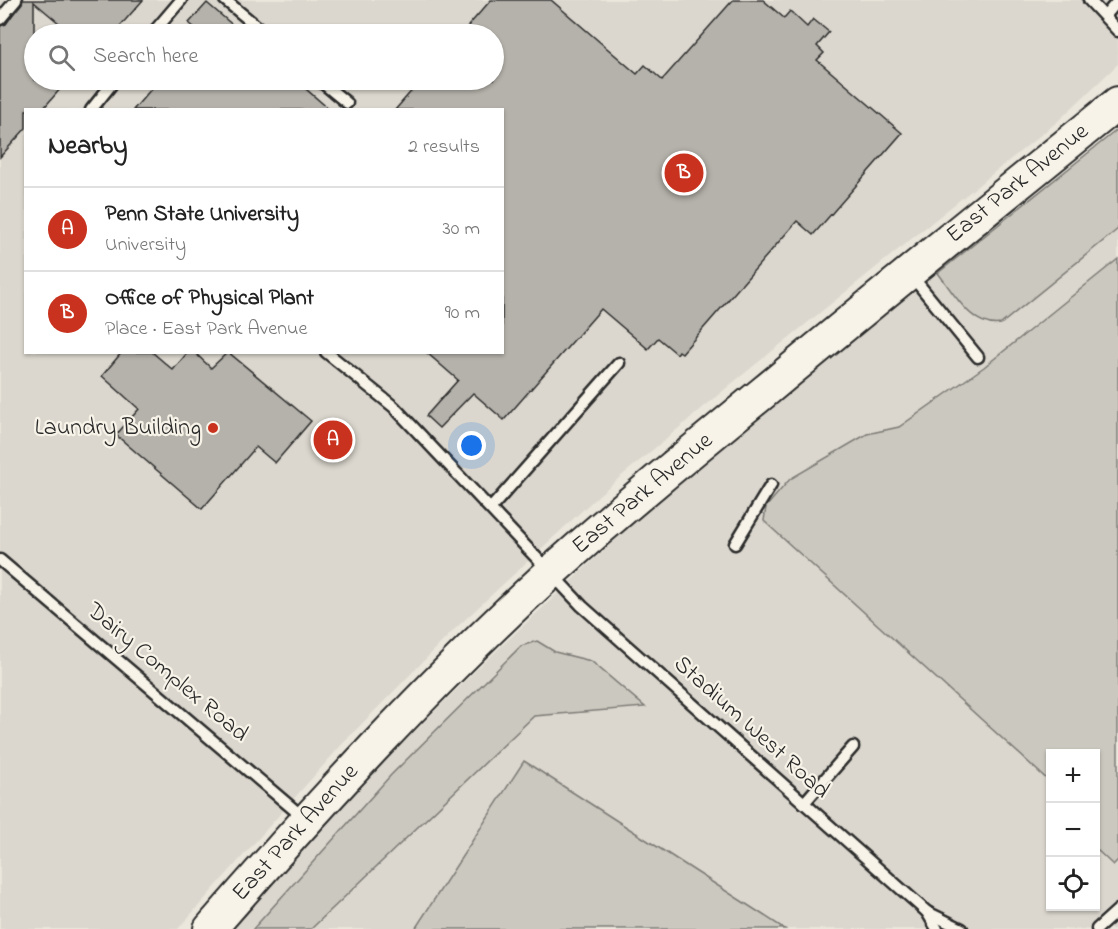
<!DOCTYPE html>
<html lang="en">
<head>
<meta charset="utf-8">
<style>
  :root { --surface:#fff; --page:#f6f6f6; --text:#222; --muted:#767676; --line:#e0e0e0; --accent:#c8321e }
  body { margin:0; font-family:"Indie Flower",sans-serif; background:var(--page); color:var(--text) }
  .controls { position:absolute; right:18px; bottom:18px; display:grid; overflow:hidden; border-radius:0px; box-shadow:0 2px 4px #0004 }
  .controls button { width:54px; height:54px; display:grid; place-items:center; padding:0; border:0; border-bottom:2px solid var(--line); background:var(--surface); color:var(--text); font:30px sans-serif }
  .you { position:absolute; left:472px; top:446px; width:21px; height:21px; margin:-15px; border:4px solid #fff; border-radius:50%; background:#1a73e8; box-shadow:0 0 0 9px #1a73e833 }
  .badge { display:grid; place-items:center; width:39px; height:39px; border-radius:50%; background:var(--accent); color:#fff; font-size:20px; font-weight:700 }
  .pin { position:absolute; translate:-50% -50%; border:3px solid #fff; box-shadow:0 2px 6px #0006 }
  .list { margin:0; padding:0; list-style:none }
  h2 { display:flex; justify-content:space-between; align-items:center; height:78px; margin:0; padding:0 24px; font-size:26px }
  h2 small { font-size:20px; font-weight:400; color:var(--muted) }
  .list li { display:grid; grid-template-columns:39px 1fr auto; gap:18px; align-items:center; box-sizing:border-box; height:84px; padding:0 24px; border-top:2px solid var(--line) }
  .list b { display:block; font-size:22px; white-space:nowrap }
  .list p { margin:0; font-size:20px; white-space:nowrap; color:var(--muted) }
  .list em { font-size:20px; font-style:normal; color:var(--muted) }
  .icon { flex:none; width:33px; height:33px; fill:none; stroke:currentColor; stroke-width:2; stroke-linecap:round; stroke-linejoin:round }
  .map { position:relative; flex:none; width:1118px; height:929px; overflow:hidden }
  .search { position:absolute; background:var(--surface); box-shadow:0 2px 4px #0004; left:24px; top:24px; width:480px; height:66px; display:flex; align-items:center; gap:15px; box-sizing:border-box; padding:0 21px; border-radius:33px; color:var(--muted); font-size:22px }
  .panel { position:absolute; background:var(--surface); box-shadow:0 2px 4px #0004; left:24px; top:108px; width:480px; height:246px; border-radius:0px }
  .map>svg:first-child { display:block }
  .built { fill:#dbd7ce; fill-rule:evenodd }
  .green { fill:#cbc8bf; stroke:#7b7a75; stroke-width:1.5 }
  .building { fill:#b5b2ab; stroke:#2b2b2b; stroke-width:1.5 }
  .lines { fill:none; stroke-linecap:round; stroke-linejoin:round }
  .lane-casing { stroke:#2b2b2b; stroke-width:15 }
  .secondary-casing { stroke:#2b2b2b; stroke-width:36 }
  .lane { stroke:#f7f3e8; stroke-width:10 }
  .secondary { stroke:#f7f3e8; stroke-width:32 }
  .poi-dot { fill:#c8321e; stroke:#f7f3e8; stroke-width:2 }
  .labels { text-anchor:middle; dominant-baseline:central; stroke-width:4.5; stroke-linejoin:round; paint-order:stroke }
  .street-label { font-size:24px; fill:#2b2b2b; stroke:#f7f3e8 }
  .poi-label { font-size:24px; fill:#2b2b2b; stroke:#f7f3e8; text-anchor:end }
</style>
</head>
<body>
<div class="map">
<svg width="1118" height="929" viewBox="0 0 1118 929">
  <rect width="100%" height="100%" fill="#ebe7dd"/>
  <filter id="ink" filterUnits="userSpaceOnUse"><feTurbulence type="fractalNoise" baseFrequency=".0167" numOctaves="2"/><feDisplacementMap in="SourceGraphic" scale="12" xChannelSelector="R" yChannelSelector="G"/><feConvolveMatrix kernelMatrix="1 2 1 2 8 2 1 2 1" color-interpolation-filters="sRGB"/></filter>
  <g filter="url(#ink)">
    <g class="built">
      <path d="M0,0H1118V64L1058,121L730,385L600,494L456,628L345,741L178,929H0ZM34,34H494V80H34ZM26,110H502V352H26Z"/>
      <path d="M1118,129V929H231L346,800L477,669L623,532L821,364ZM1050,754H1096V906H1050Z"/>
    </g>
    <g class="green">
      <path d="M1118,129V229L1001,324C972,329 954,293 938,273Z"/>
      <path d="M1118,259V860L1113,865L1096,849V754H1050V782L764,521L766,507L790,479L867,434L899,427L984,367Z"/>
      <path d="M537,641L555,652L591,661L645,707L534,716L311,929H253L391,775L521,646Z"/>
      <path d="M524,761L785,929H415Z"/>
    </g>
    <g class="building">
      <path d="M23,0H143L113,34H72L34,2V80H68L42,110H26V128L0,157V26L6,24Z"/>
      <path d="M491,0H551L637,74L645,65L662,80L733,0H763L784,18L790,11L807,27L813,19L829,32L817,46L824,53L817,60L902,133L813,235L797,221L682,353L679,351L677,354L658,338L648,349L601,309L504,420L473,393L439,428L426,416L458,380L426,352H502V110H395L421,80H494V34H461Z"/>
      <path d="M207,3L243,34H202L189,23Z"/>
      <path d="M159,80H312L306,89L330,110H133Z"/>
      <path d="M122,352H152L173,370L188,352H194L211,368L228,352L311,421L275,463L256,447L202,509L116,435L139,409L102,376Z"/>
    </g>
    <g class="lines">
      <defs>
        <g id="lane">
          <path d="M225,0L266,34"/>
          <path d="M1089,0L1118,31"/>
          <path d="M1105,16L1118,1"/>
          <path d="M0,19L16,0"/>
          <path d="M152,34L181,0"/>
          <path d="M319,80L347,103"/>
          <path d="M91,110L115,80"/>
          <path d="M911,275L978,357"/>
          <path d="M326,352L394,407L582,606L927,912L962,929"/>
          <path d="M491,508L619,363"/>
          <path d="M735,544L771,485"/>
          <path d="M0,560L304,818"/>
          <path d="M804,803L853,747"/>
          <path d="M927,912L937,929"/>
          <path d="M1097,929L1118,910"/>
        </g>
        <path id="secondary" d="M210,929C318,805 430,683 551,572C620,510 692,451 764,392C881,295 999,199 1118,103"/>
      </defs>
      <use href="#lane" class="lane-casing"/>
      <use href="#secondary" class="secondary-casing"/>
      <use href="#lane" class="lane"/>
      <use href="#secondary" class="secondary"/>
    </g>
  </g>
  <circle class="poi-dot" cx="213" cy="428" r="6"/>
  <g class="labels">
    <g class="street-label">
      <text transform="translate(1018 184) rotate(-39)">East Park Avenue</text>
      <text transform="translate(643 494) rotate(-40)">East Park Avenue</text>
      <text transform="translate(167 673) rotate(40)">Dairy Complex Road</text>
      <text transform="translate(751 728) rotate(42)">Stadium West Road</text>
      <text transform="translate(296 833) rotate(-48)">East Park Avenue</text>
    </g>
    <g class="poi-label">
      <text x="201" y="428">Laundry Building</text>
    </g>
  </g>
</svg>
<div class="controls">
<button>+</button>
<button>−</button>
<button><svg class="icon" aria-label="locate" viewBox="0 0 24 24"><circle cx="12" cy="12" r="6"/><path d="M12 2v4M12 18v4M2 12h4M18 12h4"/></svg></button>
</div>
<div class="you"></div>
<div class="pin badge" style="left:333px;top:440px">A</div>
<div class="pin badge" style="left:684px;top:173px">B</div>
<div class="search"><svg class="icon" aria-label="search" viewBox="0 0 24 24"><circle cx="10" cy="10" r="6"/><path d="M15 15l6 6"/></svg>Search here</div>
<section class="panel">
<h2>Nearby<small>2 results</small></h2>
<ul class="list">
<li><span class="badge">A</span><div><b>Penn State University</b><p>University</p></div><em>30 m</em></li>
<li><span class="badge">B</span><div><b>Office of Physical Plant</b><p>Place · East Park Avenue</p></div><em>90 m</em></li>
</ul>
</section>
</div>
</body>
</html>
